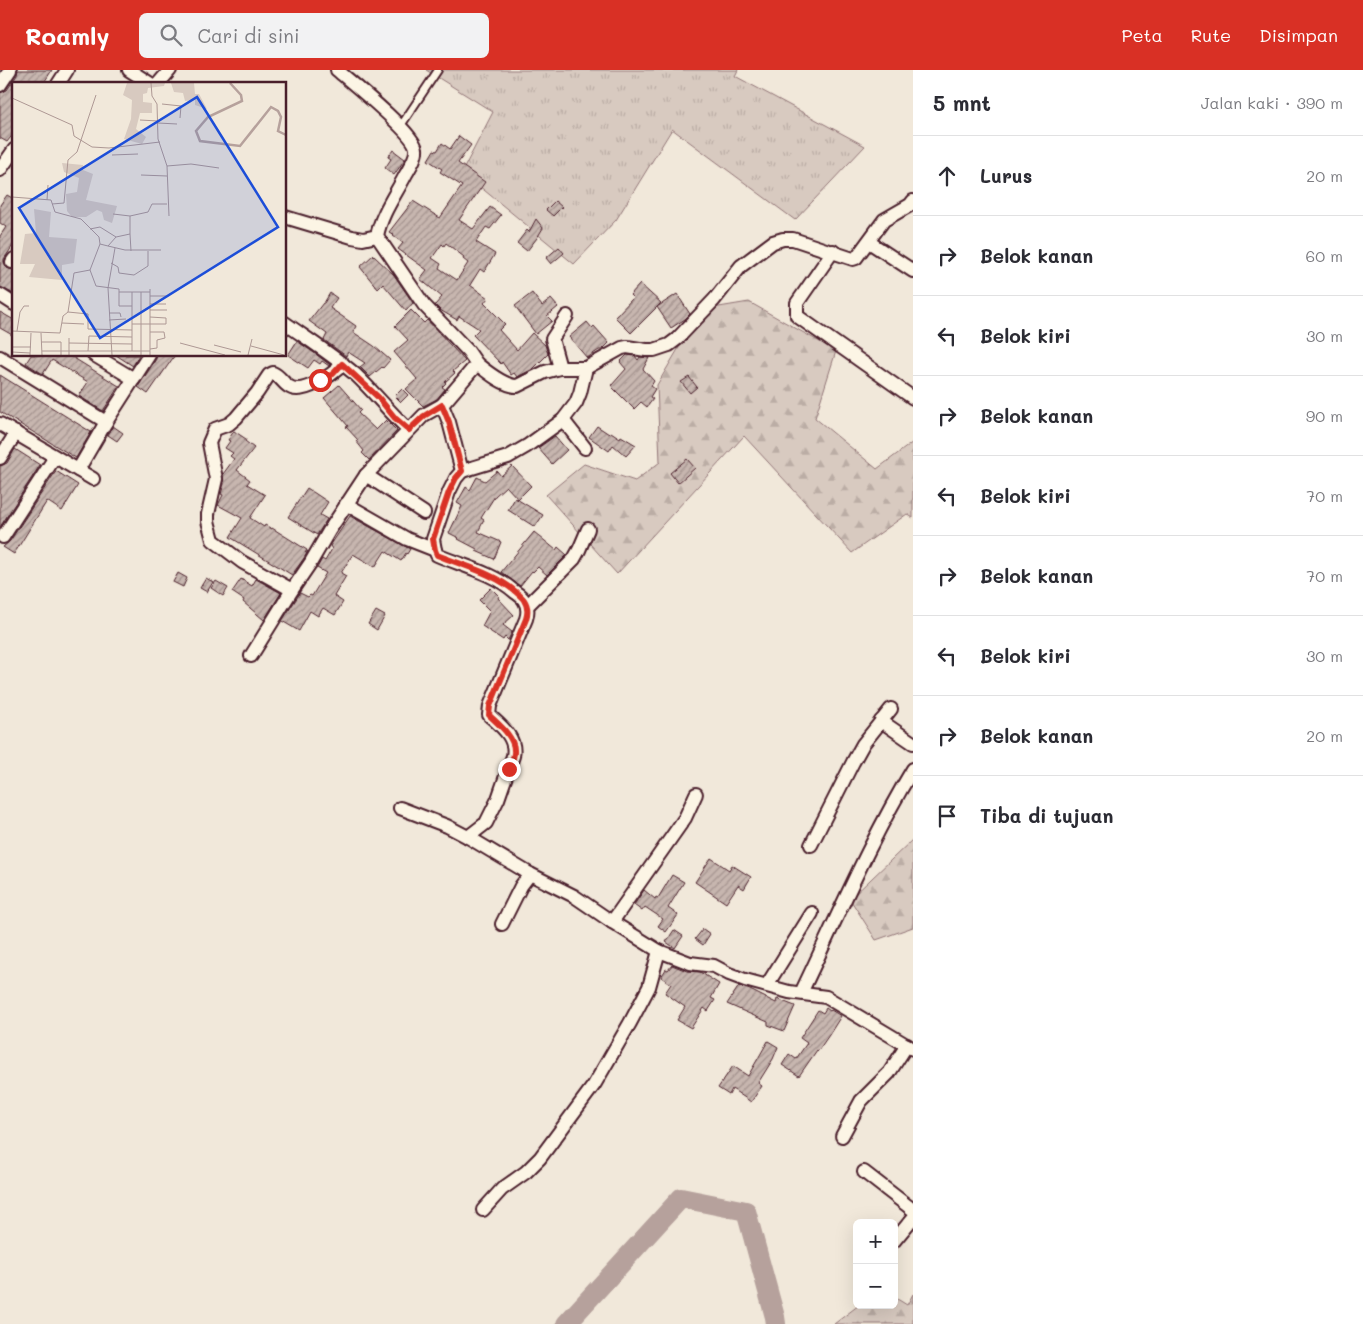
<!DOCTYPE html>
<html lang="id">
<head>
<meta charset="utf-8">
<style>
  :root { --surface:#fff; --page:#f2f2f3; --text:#2b2b33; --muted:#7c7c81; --line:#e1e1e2; --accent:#d93025 }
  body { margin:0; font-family:Mali,sans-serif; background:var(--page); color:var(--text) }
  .controls { position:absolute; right:15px; bottom:15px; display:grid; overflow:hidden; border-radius:8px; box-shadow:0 5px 20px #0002 }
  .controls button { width:45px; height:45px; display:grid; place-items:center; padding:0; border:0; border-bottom:1px solid var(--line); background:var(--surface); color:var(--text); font:25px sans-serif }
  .stop { position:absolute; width:15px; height:15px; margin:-11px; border:4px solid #d93025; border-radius:50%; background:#fff }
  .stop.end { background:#d93025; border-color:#fff; box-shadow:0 1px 5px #0008 }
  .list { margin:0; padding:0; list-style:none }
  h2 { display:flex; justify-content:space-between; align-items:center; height:65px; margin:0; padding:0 20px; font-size:21px }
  h2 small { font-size:16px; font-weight:400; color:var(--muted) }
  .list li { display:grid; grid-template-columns:32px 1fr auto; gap:15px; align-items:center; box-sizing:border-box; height:80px; padding:0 20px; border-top:1px solid var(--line) }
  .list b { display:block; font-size:19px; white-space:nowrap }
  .list em { font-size:16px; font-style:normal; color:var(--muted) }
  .icon { flex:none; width:28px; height:28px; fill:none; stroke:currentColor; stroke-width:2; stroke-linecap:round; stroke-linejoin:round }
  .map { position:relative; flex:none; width:913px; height:1254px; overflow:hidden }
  header { display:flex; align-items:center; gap:30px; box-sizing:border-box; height:70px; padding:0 25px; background:var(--accent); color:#fff }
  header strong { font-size:24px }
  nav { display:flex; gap:28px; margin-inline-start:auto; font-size:18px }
  .search { width:350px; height:45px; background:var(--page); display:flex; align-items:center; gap:12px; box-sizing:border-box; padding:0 18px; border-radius:8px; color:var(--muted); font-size:19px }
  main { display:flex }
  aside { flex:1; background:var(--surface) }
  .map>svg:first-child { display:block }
  .grass { fill:url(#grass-tufts); stroke:#917476 }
  .forest { fill:url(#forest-firs); stroke:#917476 }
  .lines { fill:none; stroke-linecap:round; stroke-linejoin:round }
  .river { stroke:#b6a19c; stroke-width:20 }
  .building { fill:url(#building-hatch); stroke:#4a1f2b; fill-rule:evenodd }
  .lane-casing { stroke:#4a1f2b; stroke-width:10 }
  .street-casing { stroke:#4a1f2b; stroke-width:16 }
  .lane { stroke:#fcf5e5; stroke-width:6 }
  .street { stroke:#fcf5e5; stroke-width:12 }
  .route { stroke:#d93025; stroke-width:6 }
  .inset-river { fill:none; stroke:#b6a19c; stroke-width:2.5 }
  .inset-road { fill:none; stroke:#ae9894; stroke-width:1 }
  .view { fill:#1d4ed8; fill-opacity:0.15; stroke:#1d4ed8; stroke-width:2.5 }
  .inset-edge { fill:none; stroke:#4a1f2b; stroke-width:2.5 }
</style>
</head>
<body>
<header>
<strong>Roamly</strong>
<div class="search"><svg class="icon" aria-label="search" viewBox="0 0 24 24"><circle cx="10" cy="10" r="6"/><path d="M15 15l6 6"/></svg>Cari di sini</div>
<nav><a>Peta</a><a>Rute</a><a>Disimpan</a></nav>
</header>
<main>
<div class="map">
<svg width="913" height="1254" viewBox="0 0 913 1254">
  <defs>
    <pattern id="grass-tufts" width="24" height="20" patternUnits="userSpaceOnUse" patternTransform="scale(1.25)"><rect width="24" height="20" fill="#d8cac0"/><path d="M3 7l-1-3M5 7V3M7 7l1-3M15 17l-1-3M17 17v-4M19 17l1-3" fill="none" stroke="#bbada5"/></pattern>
    <pattern id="forest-firs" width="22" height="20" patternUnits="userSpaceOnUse" patternTransform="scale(1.25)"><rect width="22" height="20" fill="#d8cac0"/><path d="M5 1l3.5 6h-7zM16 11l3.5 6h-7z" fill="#bbada5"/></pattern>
    <pattern id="building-hatch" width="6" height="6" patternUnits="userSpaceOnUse" patternTransform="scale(1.25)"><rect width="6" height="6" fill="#c7b6af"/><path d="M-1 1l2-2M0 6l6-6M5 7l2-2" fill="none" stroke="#a4938f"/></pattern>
  </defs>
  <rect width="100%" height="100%" fill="#f1e8da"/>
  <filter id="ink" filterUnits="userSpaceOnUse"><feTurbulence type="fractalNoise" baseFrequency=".02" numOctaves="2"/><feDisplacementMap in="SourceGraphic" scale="10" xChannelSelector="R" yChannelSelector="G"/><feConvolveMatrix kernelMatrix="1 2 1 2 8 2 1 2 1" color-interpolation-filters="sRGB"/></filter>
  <g filter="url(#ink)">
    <path class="grass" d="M426,0H738L735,6L865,76L795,150L672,59L616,150L574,194L462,102L493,42Z"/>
    <g class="forest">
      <path d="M749,232L836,281L815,348L877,399L913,372V448L907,444L852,483L744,366L617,504L546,425L584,394L635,411L660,392L657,315L701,240Z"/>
      <path d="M913,769V857L876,870L850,829Z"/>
      <path d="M913,1224V1254H834L859,1235H894V1227L907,1235Z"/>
    </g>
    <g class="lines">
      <path class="river" d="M566,1254L681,1128L746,1141L775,1247L776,1254"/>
    </g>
    <g class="building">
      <path d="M18,0H52L43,14H14V63L7,72L0,68V23L7,20L17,5Z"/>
      <path d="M459,66L471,75L458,93L485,112L459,150L473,159L490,137L501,145L490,159L486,157L476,172L495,184L484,202L480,199L470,215L488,228L484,233L505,254L499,260L517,280L532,263L545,275L548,284L533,299L517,307L514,303L511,305L502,292L501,294L473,265L479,259L459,246L457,250L440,240L435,235L442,227L420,209L427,200L398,179L403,173L393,166L394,165L389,162L413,131L440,148L462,116L440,102L442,99L428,90L434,80L437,81L442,73L450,79ZM446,173L464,187L463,189L468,193L457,210L439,198L441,194L432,188L442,174L444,176Z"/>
      <path d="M393,80L405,89L394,105L385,98L391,89L388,87Z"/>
      <path d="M7,125L14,129V174L4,189V192L7,198L14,200V224L0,217V166L6,157L0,153V135Z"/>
      <path d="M555,131L562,137L553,146L546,140Z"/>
      <path d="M536,149L543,158L537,168L527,181L517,173L527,160L529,162Z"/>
      <path d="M559,177L564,183L551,194L546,188Z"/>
      <path d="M373,185L394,205L413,233L406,241L383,214L378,219L360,197Z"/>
      <path d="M640,214L661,233L631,263L615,247L633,228L630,225Z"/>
      <path d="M330,223L337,228L330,238L356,256L353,262L374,276L390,290L383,298L382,297L370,307L360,297L365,293L348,282L346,286L324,270L327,264L309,251L323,233H324Z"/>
      <path d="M532,223L542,236L551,229L558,237L547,246L552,251L536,264L515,236Z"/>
      <path d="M677,224L690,244L685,249L671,258L657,237Z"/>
      <path d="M411,240L424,253L427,250L465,291L453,301L455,303L445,312L446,313L442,317L445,319L437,329L423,336L406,319L417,309L394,282L408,270L395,256Z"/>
      <path d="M0,242L14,250V266L0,258Z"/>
      <path d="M587,252L592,258L594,256L609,273L602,280H599L587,288L569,267Z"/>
      <path d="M297,271L317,285L330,295L329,296L322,291L320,294L314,290L308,298L288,285Z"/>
      <path d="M31,285H69L119,316L103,341L79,326L88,312L52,290L43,304L26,293Z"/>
      <path d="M116,285H139L133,296Z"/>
      <path d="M157,285H175L148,324L138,317L156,289Z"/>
      <path d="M627,285L635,286L638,290L640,287L649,288L643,299L654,311L651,316L655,319L650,327L653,329L647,337L641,332L634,339L611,316L626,299L620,292Z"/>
      <path d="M0,305L91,362L76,388L0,342Z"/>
      <path d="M689,307L697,317L690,323L681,312Z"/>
      <path d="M339,315L361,340L358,343L376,360L386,350L397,361L369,390L362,383L364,381L356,371L358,370L346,357L348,356L324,328Z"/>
      <path d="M402,319L408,325L401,332L395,326Z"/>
      <path d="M113,356L123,363L117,371L108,365Z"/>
      <path d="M597,356L609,364L611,362L620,368L621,366L636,375L626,386L613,375L609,381L589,367Z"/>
      <path d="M234,361L246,369L245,371L254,378L237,400L250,410L247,414L265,425L250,448L264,457L265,455L272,459V458L307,480L305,483L308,481L304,488L292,505L230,467L242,448L218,435L223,425L221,424L224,414L223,404L234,389L230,386L233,383L225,378L230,371L228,370Z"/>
      <path d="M555,366L567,380L552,394L538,378Z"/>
      <path d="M15,379L40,395L0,457V396L7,393Z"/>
      <path d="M687,389L695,398L678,413L670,403Z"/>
      <path d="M512,396L531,416L518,429L506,416L495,426L481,448L484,450L478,462L501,472L494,489L476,481L477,479L458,469L459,468L449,463L462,436L457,433L466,417L470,420L477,407L485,411L497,401L501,406Z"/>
      <path d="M56,401L78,415L62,441L47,431L14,484L3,477L10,471Z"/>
      <path d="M307,418L328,432L320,445L327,449L317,465L288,447Z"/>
      <path d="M515,428L543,445L535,457L508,440Z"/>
      <path d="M350,446L410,479L407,484L406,483L401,491L385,481L375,497L353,484L341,503L346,506L334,526L343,532L335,545L323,538L318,546L310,541L299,561L282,551L300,523L308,527L310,525L312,526L326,503L317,498L322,489L325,491L332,479L330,476Z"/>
      <path d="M534,462L556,480L558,477L567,485L547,505L538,497L533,502L532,501L520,516L501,502Z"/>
      <path d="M178,503L187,508L183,517L173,512Z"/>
      <path d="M206,508L213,512L207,522L200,518Z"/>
      <path d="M241,509L252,516L256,509L281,523L264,550L243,532L244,530L232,522Z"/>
      <path d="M216,511L228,518L223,526L211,518Z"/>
      <path d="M491,518L499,526L498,528L514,545L503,555L512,562L508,570L505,567L503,570L482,556L490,541L479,530Z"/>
      <path d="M376,541L385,546L377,560L368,554Z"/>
      <path d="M711,788L729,800L732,795L751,807L744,819L738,815L726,833L695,812Z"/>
      <path d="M672,805L684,812L668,838L678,845L666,862L658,856L663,849L645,837L642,841L634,835L644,820L655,829L656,827L658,828Z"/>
      <path d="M703,859L710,864L703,875L695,869Z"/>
      <path d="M674,860L683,866L675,878L666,872Z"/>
      <path d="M672,895L687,901L700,902L719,914L711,928L715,930L708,941L704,938L691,958L677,950L685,937L665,923L671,914L661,907L666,899L668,900Z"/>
      <path d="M739,916L750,920L776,933L777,929L795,936L784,961L768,955V952L727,934Z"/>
      <path d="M826,938L830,941L831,940L841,946L829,965L818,981L817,980L799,1006L782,995L789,984L796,989L807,973L800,968L818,940L823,943Z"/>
      <path d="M768,971L778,977L773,989L758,1013L762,1016L751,1032L732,1019L729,1025L718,1018L733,996L748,1006Z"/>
    </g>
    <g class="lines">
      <defs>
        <path id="lane" d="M400,57L438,0"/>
        <g id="street">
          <path d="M129,0L151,14"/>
          <path d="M337,0C351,12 415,64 416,79C417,86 410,97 406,104C396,124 381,144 377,166L424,235L468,281L477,294L442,335L449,352L462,401L456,408L449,422L433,469L435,480L437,485C463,496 494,503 515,522C518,524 522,527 524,530C528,536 528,543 526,549L490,636L489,645C501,656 517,668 513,686L498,729L486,753L468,767"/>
          <path d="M58,14L67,0"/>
          <path d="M158,14L170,0"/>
          <path d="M0,15L10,0"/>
          <path d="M0,100L14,80"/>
          <path d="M285,147L352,167L363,169L377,166"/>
          <path d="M869,172L913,201"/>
          <path d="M833,181L797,233V246L913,328"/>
          <path d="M12,192L14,189"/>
          <path d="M0,225L14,234"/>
          <path d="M285,253C309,270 334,286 356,305C375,323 390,343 409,360"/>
          <path d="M94,285L134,309"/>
          <path d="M0,287L106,352"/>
          <path d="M477,294C487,302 504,316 517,316L545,302L560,298H586L622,278L627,277L646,280H654L669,275L677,269L714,230L741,196L773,172L783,169H793L853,189L856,188L884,150L910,135L913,131"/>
          <path d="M560,298L552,269L567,246"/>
          <path d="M563,350L585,378"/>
          <path d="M0,354L93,409"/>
          <path d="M0,388L16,363"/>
          <path d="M78,400L106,352L149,285"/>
          <path d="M462,401L508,387L527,376L563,350L576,333L580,323L586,298"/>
          <path d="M366,405L424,443"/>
          <path d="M346,434L407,469L435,480"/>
          <path d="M3,467L55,387"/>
          <path d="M292,520L242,492L213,470L208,451V444L216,409L209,373L215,359L229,354L236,348L257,323L269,305L273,303C280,306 282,312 288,316C302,327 333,304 343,294"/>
          <path d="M527,536L574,489L579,480L588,459"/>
          <path d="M251,586L292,520L311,492L329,461L366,405L424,345L442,335"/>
          <path d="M881,651L913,673"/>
          <path d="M400,738L447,756L468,767L530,804L574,826L612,852L659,881L690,893L714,896L729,904L745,910L789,922L826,927L913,979"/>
          <path d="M811,775L853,692L863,674L891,639"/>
          <path d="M612,852L685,748L696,724"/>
          <path d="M502,854L521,816L530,804"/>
          <path d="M767,915L812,843"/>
          <path d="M801,923C837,848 870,770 913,699"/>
          <path d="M842,1066L861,1031L889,1003L907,975"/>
          <path d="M864,1102L913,1140"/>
          <path d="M483,1140L502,1119L526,1102L540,1088L594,1015L630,953L649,917L659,881"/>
          <path d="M894,1171L913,1148"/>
        </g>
      </defs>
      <use href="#lane" class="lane-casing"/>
      <use href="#street" class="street-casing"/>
      <use href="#lane" class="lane"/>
      <use href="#street" class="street"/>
    </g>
  </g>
  <g class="lines" filter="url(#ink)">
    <path class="route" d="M320,310L333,304L342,294L378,327L395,348L409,360L424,346L442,335L449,352L462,401L456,408L449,422L433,469L435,480L437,485C464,496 494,503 516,522C518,524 522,527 524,530C528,536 528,543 526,549L490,636L489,645C498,654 514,666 514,680C515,686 511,693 509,699"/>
  </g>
  <g transform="translate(12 12)">
    <rect width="274" height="274" fill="#f1e8da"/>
    <path d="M22,127L39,130L37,155L65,157L62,181L50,183V198L17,195L23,182H8L13,152L24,151Z" fill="#d8cac0"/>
    <path d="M115,1H153L152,4L136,6L135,11L131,12V20L140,21V31H128L124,47L134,55L130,62L112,57L119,37L120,18L111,13ZM159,1H182L183,12H187L195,27L183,23V18L173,19L171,11L162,10ZM50,81L71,83V88L81,92L74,118L105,124L100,141L92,138L90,130L85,128L74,135H60L55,129L54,112L65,110L67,96L52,90Z" fill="#d8cac0"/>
    <path class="inset-river" d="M218,1L229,13L230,19L196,35L184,49L188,59L228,64L259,25L266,29L269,35L266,49L274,53"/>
    <path class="inset-road" d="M139,1L140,14L145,22L146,57L155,84L157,134M0,16L60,43L62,54L80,65L97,66L148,60M150,22L169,24L168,36M128,38L146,39M146,41L165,42M100,73L126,72M155,84L179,82L207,86M129,93L155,94M0,115L39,118L43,130L69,137L87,155L88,162M35,118L36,103M40,122L52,121L56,78L65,70L84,13M101,132L118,134L136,130L140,122H155M78,147L88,145L104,155M118,152L119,169M96,164L113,168H149M99,181L106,185L107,191L122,193L136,184V169M78,188L84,204L107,207V224H120M107,210H138M138,214H154M138,222H154M138,228H155M56,230L76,232V247L120,248M97,231H108L109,235M97,238L114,237M50,241L72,242M120,242H154V236L138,235M0,249L48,251L51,234L56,230L62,191L78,188L88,162L96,164L104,155L118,152V134M5,249L8,230L12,224H17M29,251L30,273M29,260H49V273M57,261L120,262M168,261L213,273M202,263L229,270M239,264L272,273M0,265H19M138,267L145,266V258L153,256L152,250H138M30,269H138M76,269L77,254L120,255M120,269V210M0,270L18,271M18,273L19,251M57,273V256M100,273L96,206L103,166M129,273V210M138,273V207M236,273L240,257"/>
    <path class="view" d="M185,15L266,145L88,256L7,126Z"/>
    <rect width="274" height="274" class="inset-edge"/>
  </g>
</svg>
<div class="controls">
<button>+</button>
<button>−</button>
</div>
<div class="stop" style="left:320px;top:310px"></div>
<div class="stop end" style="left:509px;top:699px"></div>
</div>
<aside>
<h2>5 mnt<small>Jalan kaki · 390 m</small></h2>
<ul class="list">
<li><svg class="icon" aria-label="ahead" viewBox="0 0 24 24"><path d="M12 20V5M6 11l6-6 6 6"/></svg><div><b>Lurus</b></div><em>20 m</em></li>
<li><svg class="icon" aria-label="right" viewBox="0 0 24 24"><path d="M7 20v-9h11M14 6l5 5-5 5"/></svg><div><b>Belok kanan</b></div><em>60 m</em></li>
<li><svg class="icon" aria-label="left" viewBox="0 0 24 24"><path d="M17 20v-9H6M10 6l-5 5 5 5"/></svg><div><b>Belok kiri</b></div><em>30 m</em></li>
<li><svg class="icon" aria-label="right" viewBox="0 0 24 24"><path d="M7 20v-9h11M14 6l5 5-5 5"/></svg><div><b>Belok kanan</b></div><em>90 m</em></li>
<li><svg class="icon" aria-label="left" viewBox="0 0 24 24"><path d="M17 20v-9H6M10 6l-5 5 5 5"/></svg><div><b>Belok kiri</b></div><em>70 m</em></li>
<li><svg class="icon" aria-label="right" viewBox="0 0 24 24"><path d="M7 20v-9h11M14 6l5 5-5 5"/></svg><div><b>Belok kanan</b></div><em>70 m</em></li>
<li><svg class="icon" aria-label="left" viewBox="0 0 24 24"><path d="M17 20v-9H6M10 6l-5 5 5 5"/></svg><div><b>Belok kiri</b></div><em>30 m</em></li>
<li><svg class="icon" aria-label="right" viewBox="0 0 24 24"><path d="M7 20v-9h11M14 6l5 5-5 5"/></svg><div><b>Belok kanan</b></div><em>20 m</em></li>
<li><svg class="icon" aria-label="arrive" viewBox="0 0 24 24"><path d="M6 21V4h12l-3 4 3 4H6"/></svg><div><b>Tiba di tujuan</b></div></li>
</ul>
</aside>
</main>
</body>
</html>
